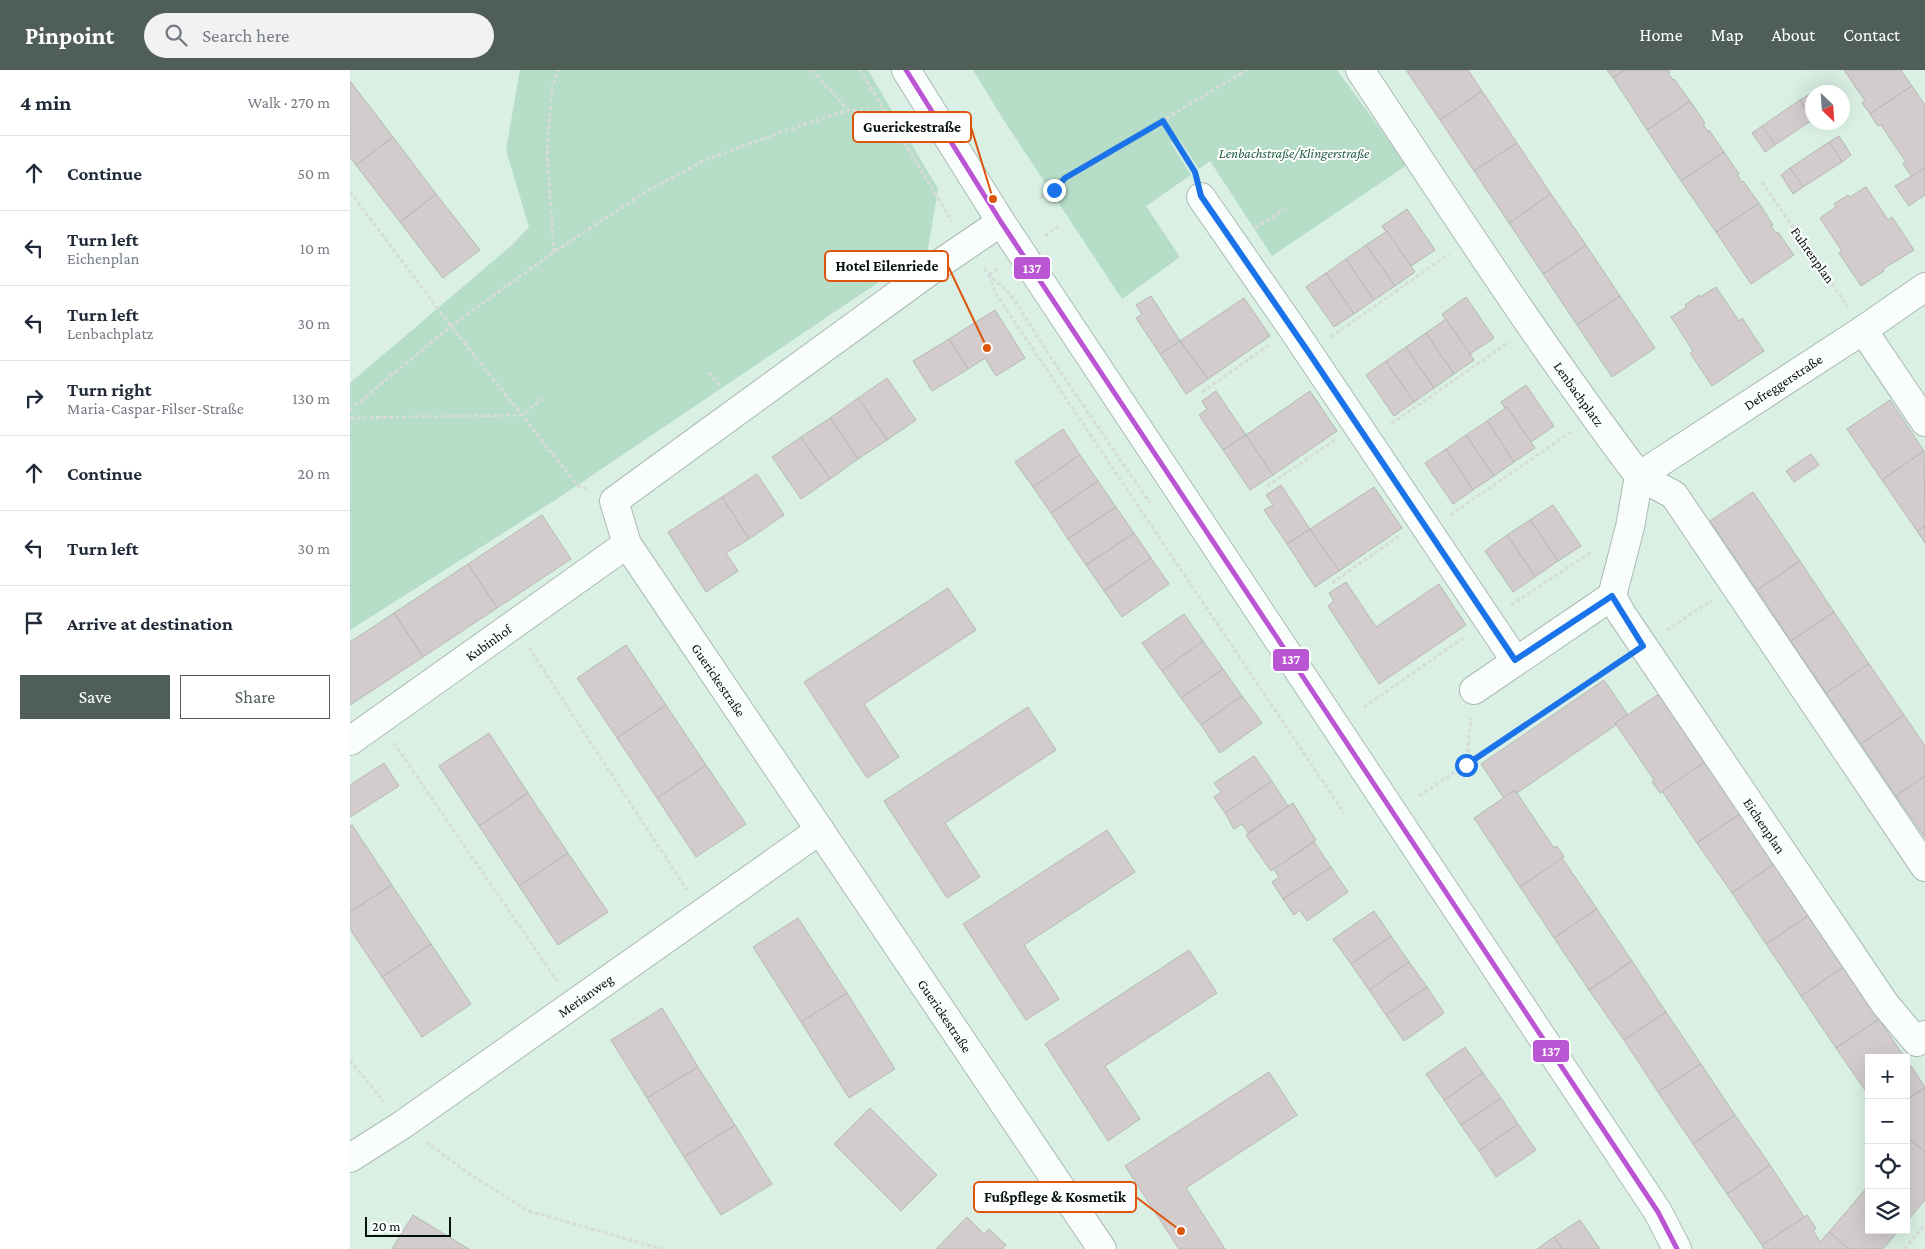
<!DOCTYPE html>
<html lang="en">
<head>
<meta charset="utf-8">
<style>
  :root { --surface:#fff; --page:#f2f2f3; --text:#1f2937; --muted:#747a83; --line:#e0e1e3; --accent:#4f5e56 }
  body { margin:0; font-family:"Crimson Pro",serif; background:var(--page); color:var(--text) }
  .controls { position:absolute; right:15px; bottom:15px; display:grid; overflow:hidden; border-radius:0px; box-shadow:0 5px 20px #0002 }
  .controls button { width:45px; height:45px; display:grid; place-items:center; padding:0; border:0; border-bottom:1px solid var(--line); background:var(--surface); color:var(--text); font:25px sans-serif }
  .compass { position:absolute; left:1455px; top:15px; width:45px; height:45px; border-radius:50%; background:var(--surface); box-shadow:0 5px 20px #0002; rotate:155deg }
  .scale { position:absolute; left:15px; bottom:12px; width:86px; box-sizing:border-box; padding-left:5px; border:2px solid #041009; border-top:0; font-size:14px; line-height:18px; white-space:nowrap; color:#041009; -webkit-text-stroke:4px #fff; paint-order:stroke }
  .stop { position:absolute; width:15px; height:15px; margin:-11px; border:4px solid #1a73e8; border-radius:50%; background:#fff }
  .stop.end { background:#1a73e8; border-color:#fff; box-shadow:0 1px 5px #0008 }
  .list { margin:0; padding:0; list-style:none }
  h2 { display:flex; justify-content:space-between; align-items:center; height:65px; margin:0; padding:0 20px; font-size:21px }
  h2 small { font-size:16px; font-weight:400; color:var(--muted) }
  .list li { display:grid; grid-template-columns:32px 1fr auto; gap:15px; align-items:center; box-sizing:border-box; height:75px; padding:0 20px; border-top:1px solid var(--line) }
  .list b { display:block; font-size:19px; white-space:nowrap }
  .list p { margin:0; font-size:16px; white-space:nowrap; color:var(--muted) }
  .list em { font-size:16px; font-style:normal; color:var(--muted) }
  .actions { display:flex; gap:10px; padding:15px 20px }
  .actions a { flex:1; padding:11px 0; border:1px solid var(--accent); border-radius:0px; text-align:center; font-size:18px; color:var(--accent) }
  .actions .main { background:var(--accent); color:#fff }
  .icon { flex:none; width:28px; height:28px; fill:none; stroke:currentColor; stroke-width:2; stroke-linecap:round; stroke-linejoin:round }
  .map { position:relative; flex:none; width:1575px; height:1179px; overflow:hidden }
  header { display:flex; align-items:center; gap:30px; box-sizing:border-box; height:70px; padding:0 25px; background:var(--accent); color:#fff }
  header strong { font-size:24px }
  nav { display:flex; gap:28px; margin-inline-start:auto; font-size:18px }
  .search { width:350px; height:45px; background:var(--page); display:flex; align-items:center; gap:12px; box-sizing:border-box; padding:0 18px; border-radius:28px; color:var(--muted); font-size:19px }
  main { display:flex }
  aside { flex:1; background:var(--surface) }
  .map>svg:first-child { display:block }
  .green { fill:#b6ddc7 }
  .building { fill:#d2cccc; stroke:#b5b8b5 }
  .lines { fill:none; stroke-linecap:round; stroke-linejoin:round }
  .minor-casing { stroke:#aabbb2; stroke-width:30 }
  .path { stroke:#d6dcd9; stroke-width:3; stroke-dasharray:4 2.5; stroke-linecap:butt }
  .minor { stroke:#f9fdfb; stroke-width:28 }
  .bus-1-casing { stroke:#fff; stroke-width:9 }
  .bus-1 { stroke:#ba55d3; stroke-width:5 }
  .route { stroke:#1a73e8; stroke-width:6 }
  .labels { text-anchor:middle; dominant-baseline:central; stroke-width:4; stroke-linejoin:round; paint-order:stroke }
  .park-label { font-size:14px; font-style:italic; fill:#246145; stroke:#fff }
  .street-label { font-size:14px; fill:#041009; stroke:#fff }
  .leader { fill:none; stroke:#dd550c; stroke-width:2 }
  .callout-dot { fill:#dd550c; stroke:#fff; stroke-width:2 }
  .callout { fill:#fff; stroke:#dd550c; stroke-width:2 }
  .callout-label { font-size:15px; text-anchor:middle; font-weight:bold; fill:#041009 }
  .line-badge { stroke:#fff; stroke-width:2 }
  .badge-label { font-size:14px; text-anchor:middle; font-weight:bold; fill:#fff }
</style>
</head>
<body>
<header>
<strong>Pinpoint</strong>
<div class="search"><svg class="icon" aria-label="search" viewBox="0 0 24 24"><circle cx="10" cy="10" r="6"/><path d="M15 15l6 6"/></svg>Search here</div>
<nav><a>Home</a><a>Map</a><a>About</a><a>Contact</a></nav>
</header>
<main>
<aside>
<h2>4 min<small>Walk · 270 m</small></h2>
<ul class="list">
<li><svg class="icon" aria-label="ahead" viewBox="0 0 24 24"><path d="M12 20V5M6 11l6-6 6 6"/></svg><div><b>Continue</b></div><em>50 m</em></li>
<li><svg class="icon" aria-label="left" viewBox="0 0 24 24"><path d="M17 20v-9H6M10 6l-5 5 5 5"/></svg><div><b>Turn left</b><p>Eichenplan</p></div><em>10 m</em></li>
<li><svg class="icon" aria-label="left" viewBox="0 0 24 24"><path d="M17 20v-9H6M10 6l-5 5 5 5"/></svg><div><b>Turn left</b><p>Lenbachplatz</p></div><em>30 m</em></li>
<li><svg class="icon" aria-label="right" viewBox="0 0 24 24"><path d="M7 20v-9h11M14 6l5 5-5 5"/></svg><div><b>Turn right</b><p>Maria-Caspar-Filser-Straße</p></div><em>130 m</em></li>
<li><svg class="icon" aria-label="ahead" viewBox="0 0 24 24"><path d="M12 20V5M6 11l6-6 6 6"/></svg><div><b>Continue</b></div><em>20 m</em></li>
<li><svg class="icon" aria-label="left" viewBox="0 0 24 24"><path d="M17 20v-9H6M10 6l-5 5 5 5"/></svg><div><b>Turn left</b></div><em>30 m</em></li>
<li><svg class="icon" aria-label="arrive" viewBox="0 0 24 24"><path d="M6 21V4h12l-3 4 3 4H6"/></svg><div><b>Arrive at destination</b></div></li>
</ul>
<div class="actions"><a class="main">Save</a><a>Share</a></div>
</aside>
<div class="map">
<svg width="1575" height="1179" viewBox="0 0 1575 1179">
  <rect width="100%" height="100%" fill="#daf0e4"/>
  <g class="green">
    <path d="M170,0H518L588,119L578,179L210,427L0,560V313L162,175L179,157L156,80Z"/>
    <path d="M623,0H987L1057,95L922,186L860,91L849,99L828,68L821,73L841,105L796,136L830,187L772,229L653,49Z"/>
  </g>
  <g class="building">
    <path d="M1056,0H1118L1132,21L1090,50Z"/>
    <path d="M1257,0H1275L1263,8Z"/>
    <path d="M1275,0H1318L1320,2L1318,3L1323,10L1324,9L1340,31L1297,60L1263,8Z"/>
    <path d="M1494,0H1551L1562,16L1520,44L1512,33L1515,31Z"/>
    <path d="M0,11L43,67L6,95L0,87Z"/>
    <path d="M1562,16L1575,35V98L1562,107L1553,94L1556,92L1531,55L1528,56L1520,44Z"/>
    <path d="M1132,21L1167,73L1124,101L1090,50Z"/>
    <path d="M1460,24L1462,27V49L1450,30Z"/>
    <path d="M1450,30L1462,50L1425,75L1412,56Z"/>
    <path d="M1340,31L1355,53L1353,54L1358,62L1359,60L1374,82L1331,111L1297,60Z"/>
    <path d="M1412,56L1425,75L1415,82L1402,63Z"/>
    <path d="M1489,66L1501,85L1492,92L1479,72Z"/>
    <path d="M43,67L86,124L50,152L6,95Z"/>
    <path d="M1479,72L1492,92L1453,117L1440,98Z"/>
    <path d="M1167,73L1201,124L1159,153L1124,101Z"/>
    <path d="M1374,82L1389,104L1387,105L1392,112L1393,111L1409,133L1366,162L1331,111Z"/>
    <path d="M1440,98L1453,117L1443,124L1431,105Z"/>
    <path d="M1575,98V125L1559,136L1545,116Z"/>
    <path d="M1516,117L1538,150L1542,147L1564,180L1533,199L1534,201L1511,216L1489,183L1492,181L1470,148L1486,137L1484,134L1498,125L1500,127Z"/>
    <path d="M86,124L130,180L93,208L50,152Z"/>
    <path d="M1201,124L1236,175L1193,204L1159,153Z"/>
    <path d="M1409,133L1423,155L1421,156L1426,163L1428,162L1444,185L1401,214L1366,162Z"/>
    <path d="M1057,139L1085,180L1061,196L1032,156Z"/>
    <path d="M1037,161L1065,202L1045,216L1016,175Z"/>
    <path d="M1016,175L1045,216L1024,230L996,189Z"/>
    <path d="M1236,175L1270,226L1227,255L1193,204Z"/>
    <path d="M996,189L1024,230L1004,244L976,203Z"/>
    <path d="M976,203L1004,244L984,257L956,217Z"/>
    <path d="M1366,217L1389,251L1392,248L1414,281L1362,316L1340,283L1343,281L1321,247L1337,237L1335,235L1349,225L1350,227Z"/>
    <path d="M801,226L830,271L810,284L786,248L792,244L786,235Z"/>
    <path d="M1270,226L1305,278L1262,307L1227,255Z"/>
    <path d="M1116,227L1144,268L1120,284L1092,244Z"/>
    <path d="M894,228L920,266L858,309L830,271Z"/>
    <path d="M645,240L675,288L646,306L635,288L618,299L599,269Z"/>
    <path d="M1096,249L1124,290L1104,304L1076,263Z"/>
    <path d="M1076,263L1104,304L1084,318L1056,277Z"/>
    <path d="M599,269L618,299L582,321L563,291Z"/>
    <path d="M830,271L858,309L836,324L810,284Z"/>
    <path d="M1056,277L1084,318L1064,332L1036,291Z"/>
    <path d="M1036,291L1064,332L1044,346L1016,305Z"/>
    <path d="M537,308L566,350L537,370L508,328Z"/>
    <path d="M1176,315L1204,356L1181,372L1157,337L1155,338L1151,332Z"/>
    <path d="M866,321L896,365L873,380L849,345L857,339L852,331Z"/>
    <path d="M960,321L987,361L923,405L896,365Z"/>
    <path d="M508,328L537,370L508,389L480,348Z"/>
    <path d="M1540,330L1574,381L1532,410L1497,359Z"/>
    <path d="M1157,337L1185,378L1164,392L1137,351Z"/>
    <path d="M480,348L508,389L480,409L451,367Z"/>
    <path d="M1137,351L1164,392L1144,406L1116,365Z"/>
    <path d="M713,359L730,385L683,417L665,392Z"/>
    <path d="M896,365L923,405L900,420L873,380Z"/>
    <path d="M1116,365L1144,406L1123,420L1096,379Z"/>
    <path d="M451,367L480,409L451,429L422,387Z"/>
    <path d="M1096,379L1123,420L1103,434L1075,393Z"/>
    <path d="M1574,381L1575,456L1567,461L1532,410Z"/>
    <path d="M1461,384L1469,395L1444,412L1436,401Z"/>
    <path d="M730,385L748,411L701,443L683,417Z"/>
    <path d="M407,404L434,445L399,469L372,427Z"/>
    <path d="M748,411L766,437L718,469L701,443Z"/>
    <path d="M931,415L960,459L937,474L914,440L923,435L916,425Z"/>
    <path d="M1024,417L1052,458L989,501L960,459Z"/>
    <path d="M1403,422L1450,491L1407,520L1360,451Z"/>
    <path d="M372,427L399,469L376,483L388,501L356,522L318,462Z"/>
    <path d="M1203,435L1231,476L1208,491L1180,450Z"/>
    <path d="M766,437L784,463L736,495L718,469Z"/>
    <path d="M192,445L221,489L147,538L118,494Z"/>
    <path d="M1180,450L1208,491L1185,507L1157,465Z"/>
    <path d="M1575,456V473L1567,461Z"/>
    <path d="M960,459L989,501L965,517L937,474Z"/>
    <path d="M784,463L801,488L754,521L736,495Z"/>
    <path d="M1157,465L1185,507L1163,522L1135,481Z"/>
    <path d="M801,488L819,514L772,547L754,521Z"/>
    <path d="M1450,491L1484,542L1441,571L1407,520Z"/>
    <path d="M118,494L147,538L73,587L44,543Z"/>
    <path d="M996,512L1026,557L1089,514L1116,555L1029,614L978,536L984,531L979,523Z"/>
    <path d="M598,518L626,560L514,634L549,687L517,708L454,612Z"/>
    <path d="M1484,542L1519,594L1476,623L1441,571Z"/>
    <path d="M44,543L73,587L0,635V572Z"/>
    <path d="M834,544L853,571L812,601L792,573Z"/>
    <path d="M853,571L873,599L831,628L812,601Z"/>
    <path d="M276,575L316,635L267,668L227,608Z"/>
    <path d="M1519,594L1554,645L1511,674L1476,623Z"/>
    <path d="M873,599L892,626L851,655L831,628Z"/>
    <path d="M1254,610L1278,645L1265,653L1266,655L1167,723L1165,720L1154,728L1131,694Z"/>
    <path d="M1309,624L1355,692L1310,723L1302,712L1304,710L1265,653Z"/>
    <path d="M892,626L912,653L870,683L851,655Z"/>
    <path d="M316,635L356,695L307,728L267,668Z"/>
    <path d="M678,637L706,680L595,753L630,807L597,828L534,731Z"/>
    <path d="M1554,645L1575,676V706L1546,726L1511,674Z"/>
    <path d="M139,663L178,723L129,756L89,696Z"/>
    <path d="M904,686L922,711L875,743L864,727L871,722L864,713Z"/>
    <path d="M1355,692L1390,744L1347,773L1312,721Z"/>
    <path d="M34,693L49,716L0,747V715Z"/>
    <path d="M356,695L396,754L346,787L307,728Z"/>
    <path d="M1575,706V768L1546,726Z"/>
    <path d="M922,711L938,736L898,763L892,754L884,759L875,743Z"/>
    <path d="M1165,720L1204,778L1207,776L1214,787L1170,817L1124,748Z"/>
    <path d="M178,723L218,783L169,816L129,756Z"/>
    <path d="M943,733L966,770L921,801L896,765Z"/>
    <path d="M1390,744L1424,794L1382,823L1347,773Z"/>
    <path d="M2,755L42,815L0,842V756Z"/>
    <path d="M757,760L785,802L674,875L709,929L676,950L613,854Z"/>
    <path d="M964,772L981,797L933,829L922,812L929,807L924,799Z"/>
    <path d="M218,783L258,842L208,875L169,816Z"/>
    <path d="M1212,788L1247,839L1204,868L1170,817Z"/>
    <path d="M1424,794L1459,845L1416,874L1382,823Z"/>
    <path d="M981,797L998,822L957,851L950,840L944,845L933,829Z"/>
    <path d="M42,815L81,874L32,907L0,859V842Z"/>
    <path d="M1247,839L1282,891L1239,920L1204,868Z"/>
    <path d="M1024,841L1041,866L1001,894L983,869Z"/>
    <path d="M1459,845L1494,897L1451,926L1416,874Z"/>
    <path d="M448,848L497,923L451,952L403,877Z"/>
    <path d="M1041,866L1059,892L1019,920L1001,894Z"/>
    <path d="M81,874L121,934L72,967L32,907Z"/>
    <path d="M839,880L867,923L755,996L790,1049L758,1071L695,974Z"/>
    <path d="M1282,891L1316,942L1274,970L1239,920Z"/>
    <path d="M1059,892L1077,917L1036,945L1019,920Z"/>
    <path d="M1494,897L1529,949L1486,978L1451,926Z"/>
    <path d="M1077,917L1094,943L1054,971L1036,945Z"/>
    <path d="M497,923L545,999L499,1028L451,952Z"/>
    <path d="M312,938L348,997L297,1028L261,970Z"/>
    <path d="M1316,942L1351,994L1308,1022L1274,970Z"/>
    <path d="M1529,949L1555,988H1519V1026L1486,978Z"/>
    <path d="M1115,977L1133,1003L1094,1030L1076,1004Z"/>
    <path d="M1556,989L1575,1017L1556,1030Z"/>
    <path d="M1351,994L1385,1045L1343,1074L1308,1022Z"/>
    <path d="M348,997L385,1055L334,1087L297,1028Z"/>
    <path d="M919,1002L947,1045L836,1118L875,1179H829L775,1096Z"/>
    <path d="M1133,1003L1151,1028L1111,1055L1094,1030Z"/>
    <path d="M1575,1018V1082L1556,1066V1030Z"/>
    <path d="M1151,1028L1168,1054L1129,1081L1111,1055Z"/>
    <path d="M520,1038L587,1105L551,1141L484,1074Z"/>
    <path d="M1385,1045L1420,1095L1377,1124L1343,1074Z"/>
    <path d="M1168,1054L1186,1080L1146,1107L1129,1081Z"/>
    <path d="M385,1055L422,1114L371,1145L334,1087Z"/>
    <path d="M1559,1069L1575,1082V1130L1559,1149L1556,1147V1072Z"/>
    <path d="M1420,1095L1454,1147L1412,1175L1377,1124Z"/>
    <path d="M1519,1115V1160H1549L1533,1179H1499L1479,1162Z"/>
    <path d="M63,1145L119,1179H42Z"/>
    <path d="M1457,1145L1466,1158L1463,1160L1470,1172L1479,1162L1499,1179H1414L1412,1175Z"/>
    <path d="M617,1147L634,1164L639,1159L656,1175L652,1179H586Z"/>
    <path d="M1230,1150L1250,1179H1212L1204,1167Z"/>
    <path d="M1204,1167L1212,1179H1187Z"/>
  </g>
  <g class="lines">
    <defs>
      <g id="minor">
        <path d="M556,0L651,152L1308,1142L1327,1179"/>
        <path id="s1" d="M1010,0C1101,137 1190,275 1289,406L1280,457L1262,526L1124,620"/>
        <path d="M851,127L942,258L1165,590"/>
        <path id="s2" d="M651,152L595,190L264,431L277,474L752,1179"/>
        <path d="M1575,217L1513,260L1289,406L1324,425L1575,797"/>
        <path d="M1513,260L1575,352"/>
        <path id="s3" d="M1262,526L1271,543L1535,934L1567,972L1575,965"/>
        <path id="s4" d="M0,671L277,474"/>
        <path id="s5" d="M0,1088L52,1055L470,760"/>
      </g>
    </defs>
    <use href="#minor" class="minor-casing"/>
    <g class="path">
      <path d="M462,0L498,40"/>
      <path d="M510,0L602,151"/>
      <path d="M813,51L844,99"/>
      <path d="M1412,112L1498,237"/>
      <path d="M0,122L101,256L227,415L239,420"/>
      <path d="M690,128L704,120L715,109L897,0"/>
      <path d="M905,158L934,139"/>
      <path d="M695,166L708,156"/>
      <path d="M204,182L197,83L202,17L209,0"/>
      <path d="M634,198L639,205L661,225L711,303L800,433"/>
      <path d="M639,205L646,224L994,743"/>
      <path d="M639,205L648,198"/>
      <path d="M981,267L1099,184"/>
      <path d="M359,302L371,317"/>
      <path d="M852,322L919,275"/>
      <path d="M0,340L101,256L204,182L292,124L355,90L434,61L498,40L535,42"/>
      <path d="M0,348L171,345L193,329"/>
      <path d="M1041,354L1159,272"/>
      <path d="M917,416L985,370"/>
      <path d="M1100,445L1221,362"/>
      <path d="M982,513L1049,466"/>
      <path d="M1161,535L1243,481"/>
      <path d="M1317,560L1362,530"/>
      <path d="M179,578L337,820"/>
      <path d="M1014,637L1116,566"/>
      <path d="M44,673L207,911"/>
      <path d="M1116,695L1121,648"/>
      <path d="M1069,726L1270,592"/>
      <path d="M0,990L34,1032"/>
      <path d="M76,1072L121,1105L179,1141L312,1179"/>
      <path d="M1554,1179L1575,1155"/>
    </g>
    <use href="#minor" class="minor"/>
    <defs>
      <path id="bus-1" d="M556,0L651,152L1308,1142L1327,1179"/>
    </defs>
    <use href="#bus-1" class="bus-1-casing"/>
    <use href="#bus-1" class="bus-1"/>
  </g>
  <g class="lines">
    <path class="route" d="M704,120L715,108L813,51L845,102L851,126L959,283L1165,590L1262,526L1293,576L1116,695"/>
  </g>
  <g class="labels">
    <g class="park-label">
      <text x="944" y="83">Lenbachstraße/Klingerstraße</text>
    </g>
    <g class="street-label">
      <text transform="translate(1463 185) rotate(55)">Fuhrenplan</text>
      <text transform="translate(1433 312) rotate(-33)">Defreggerstraße</text>
      <text stroke="none"><textPath href="#s1" startOffset="391">Lenbachplatz</textPath></text>
      <text stroke="none"><textPath href="#s4" startOffset="170">Kubinhof</textPath></text>
      <text stroke="none"><textPath href="#s2" startOffset="686">Guerickestraße</textPath></text>
      <text stroke="none"><textPath href="#s3" startOffset="276">Eichenplan</textPath></text>
      <text stroke="none"><textPath href="#s5" startOffset="286">Merianweg</textPath></text>
      <text stroke="none"><textPath href="#s2" startOffset="1091">Guerickestraße</textPath></text>
    </g>
  </g>
  <path class="leader" d="M643 129L621 57M637 278L598 196M831 1161L786 1127"/>
  <g class="callout-dot">
    <circle cx="643" cy="129" r="5"/>
    <circle cx="637" cy="278" r="5"/>
    <circle cx="831" cy="1161" r="5"/>
  </g>
  <g class="callout">
    <rect x="503" y="42" width="118" height="30" rx="5"/>
    <rect x="475" y="181" width="123" height="30" rx="5"/>
    <rect x="624" y="1112" width="162" height="30" rx="5"/>
  </g>
  <g class="callout-label">
    <text x="562" y="62">Guerickestraße</text>
    <text x="537" y="201">Hotel Eilenriede</text>
    <text x="705" y="1132">Fußpflege &amp; Kosmetik</text>
  </g>
  <g class="line-badge">
    <rect x="663" y="186" width="38" height="24" rx="5" fill="#ba55d3"/>
    <rect x="922" y="578" width="38" height="24" rx="5" fill="#ba55d3"/>
    <rect x="1182" y="969" width="38" height="24" rx="5" fill="#ba55d3"/>
  </g>
  <g class="badge-label">
    <text x="682" y="203">137</text>
    <text x="941" y="594">137</text>
    <text x="1201" y="986">137</text>
  </g>
</svg>
<div class="controls">
<button>+</button>
<button>−</button>
<button><svg class="icon" aria-label="locate" viewBox="0 0 24 24"><circle cx="12" cy="12" r="6"/><path d="M12 2v4M12 18v4M2 12h4M18 12h4"/></svg></button>
<button><svg class="icon" aria-label="layers" viewBox="0 0 24 24"><path d="M12 4l9 5-9 5-9-5zM3 14l9 5 9-5"/></svg></button>
</div>
<svg class="compass" viewBox="-18 -18 36 36"><path d="M0-13l5 13h-10z" fill="#e53935"/><path d="M0 13l5-13h-10z" fill="#747a83"/></svg>
<div class="scale">20 m</div>
<div class="stop" style="left:1116px;top:695px"></div>
<div class="stop end" style="left:704px;top:120px"></div>
</div>
</main>
</body>
</html>
